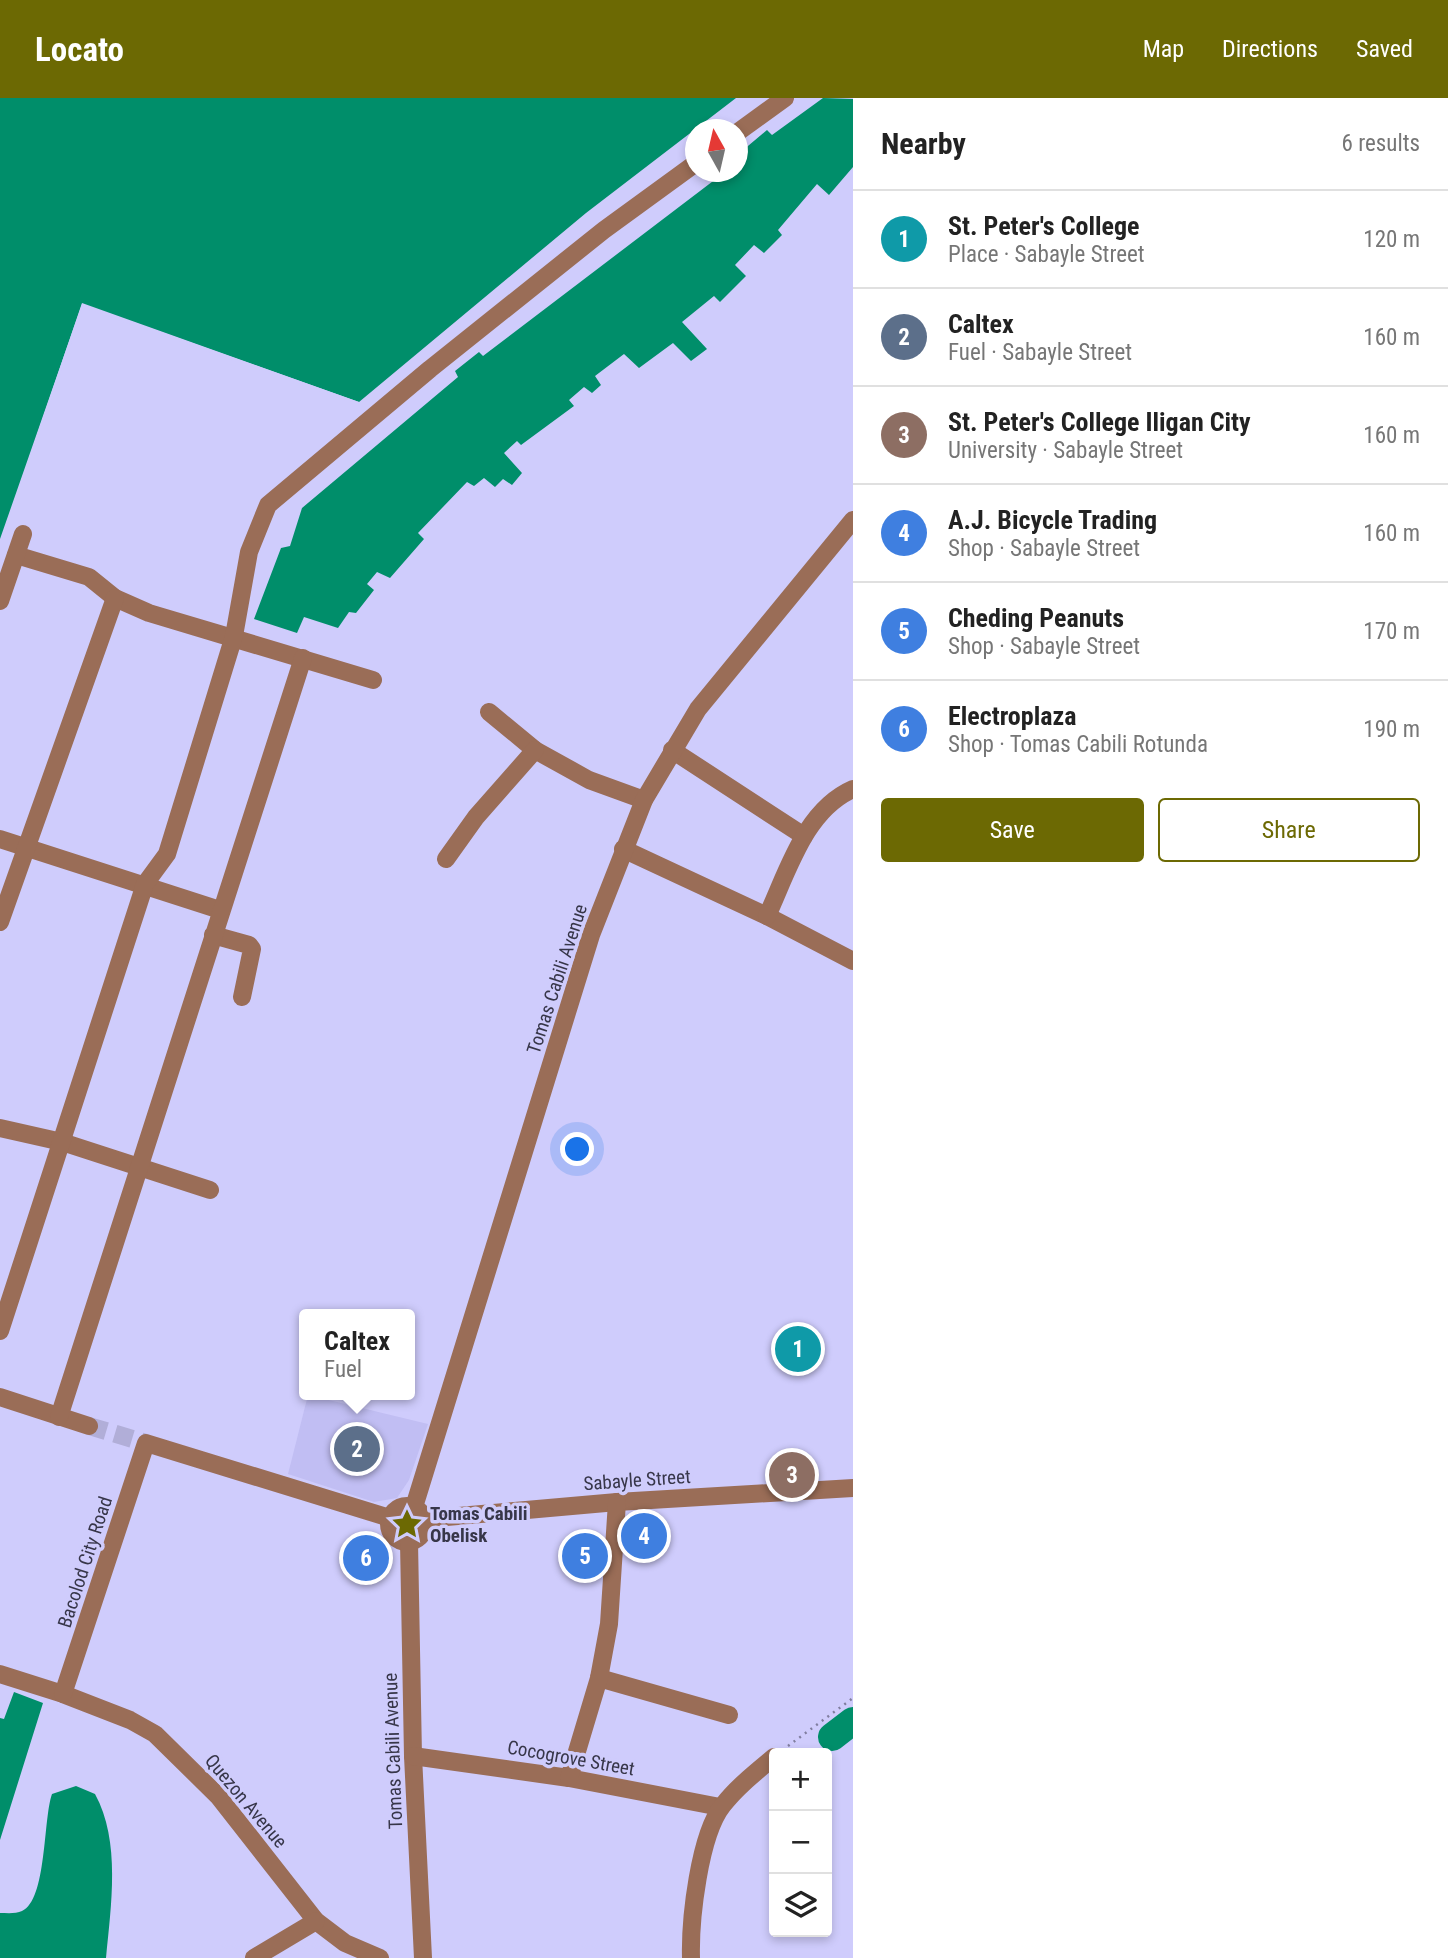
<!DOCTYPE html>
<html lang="en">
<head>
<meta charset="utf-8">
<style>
  :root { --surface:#fff; --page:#f6f6f6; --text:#222; --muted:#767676; --line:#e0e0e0; --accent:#6c6903 }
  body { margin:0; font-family:"Roboto Condensed",sans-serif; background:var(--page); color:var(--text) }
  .controls { position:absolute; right:21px; bottom:21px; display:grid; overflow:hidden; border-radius:7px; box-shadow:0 4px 10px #0003 }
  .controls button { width:63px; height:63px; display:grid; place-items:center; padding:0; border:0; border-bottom:2px solid var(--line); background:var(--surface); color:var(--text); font:35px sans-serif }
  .compass { position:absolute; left:685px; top:21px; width:63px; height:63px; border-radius:50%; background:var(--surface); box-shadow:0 4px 10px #0003; rotate:352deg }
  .you { position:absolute; left:578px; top:1052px; width:24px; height:24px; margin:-18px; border:5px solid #fff; border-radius:50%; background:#1a73e8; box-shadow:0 0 0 10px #1a73e833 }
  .badge { display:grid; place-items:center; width:46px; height:46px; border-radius:50%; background:var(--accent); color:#fff; font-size:23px; font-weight:700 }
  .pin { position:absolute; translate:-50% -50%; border:4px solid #fff; box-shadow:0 2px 7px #0006 }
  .popup { position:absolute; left:299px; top:1211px; width:116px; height:91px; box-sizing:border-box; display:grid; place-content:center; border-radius:7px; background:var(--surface); filter:drop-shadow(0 2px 5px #0005); font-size:23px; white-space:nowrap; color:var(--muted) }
  .popup b { font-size:26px; color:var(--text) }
  .popup::after { content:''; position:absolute; left:50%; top:100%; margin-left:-14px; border:14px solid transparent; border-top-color:var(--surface) }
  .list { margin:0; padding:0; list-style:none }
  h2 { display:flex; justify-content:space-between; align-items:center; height:91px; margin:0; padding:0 28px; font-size:30px }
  h2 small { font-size:23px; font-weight:400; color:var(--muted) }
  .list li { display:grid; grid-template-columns:46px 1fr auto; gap:21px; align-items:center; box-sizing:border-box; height:98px; padding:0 28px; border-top:2px solid var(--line) }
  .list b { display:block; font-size:26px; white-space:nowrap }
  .list p { margin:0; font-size:23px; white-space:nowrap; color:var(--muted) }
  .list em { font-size:23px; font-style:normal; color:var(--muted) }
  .actions { display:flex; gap:14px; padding:21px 28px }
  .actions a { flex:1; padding:16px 0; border:2px solid var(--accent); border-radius:7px; text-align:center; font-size:24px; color:var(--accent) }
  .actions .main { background:var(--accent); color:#fff }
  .icon { flex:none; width:38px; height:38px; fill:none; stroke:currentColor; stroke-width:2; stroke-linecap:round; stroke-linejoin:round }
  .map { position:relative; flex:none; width:853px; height:1860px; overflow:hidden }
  header { display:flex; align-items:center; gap:42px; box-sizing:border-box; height:98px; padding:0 35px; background:var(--accent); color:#fff }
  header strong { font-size:33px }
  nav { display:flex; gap:38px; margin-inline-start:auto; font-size:24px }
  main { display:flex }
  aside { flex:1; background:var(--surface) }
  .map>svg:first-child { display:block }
  .built { fill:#c1bef3 }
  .water { fill:#008e6a }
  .pier { fill:#cfccfc }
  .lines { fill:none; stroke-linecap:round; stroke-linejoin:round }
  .river { stroke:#008e6a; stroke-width:28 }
  .minor-tunnel { stroke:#b1aed8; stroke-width:18; stroke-dasharray:18 9; stroke-linecap:butt }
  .path { stroke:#807e9f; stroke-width:2.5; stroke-dasharray:2 5; stroke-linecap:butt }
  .minor { stroke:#9a6d57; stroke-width:18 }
  .labels { text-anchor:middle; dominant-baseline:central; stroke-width:7; stroke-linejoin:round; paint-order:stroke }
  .street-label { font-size:19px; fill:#373649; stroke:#cfccfc }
  .poi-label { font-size:19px; font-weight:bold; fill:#373649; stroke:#cfccfc; text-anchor:start }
</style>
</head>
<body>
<header>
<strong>Locato</strong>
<nav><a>Map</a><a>Directions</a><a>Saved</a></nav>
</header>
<main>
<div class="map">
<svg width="853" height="1860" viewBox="0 0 853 1860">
  <rect width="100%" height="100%" fill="#cfccfc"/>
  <path class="built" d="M308,1297L428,1326L409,1382L397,1400L374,1404L288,1376Z"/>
  <g class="water">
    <path d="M0,0H736L586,115L359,304L82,206L0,441Z"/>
    <path d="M823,0L853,1V69L829,97L817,86L778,132L782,137L764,155L754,147L735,167L746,178L720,204L714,198L682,224L707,251L691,263L673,245L639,270L624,256L595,278L601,287L592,295L584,289L569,302L574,308L521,347L517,343L504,355L522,375L512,387L503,381L495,389L484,380L474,388L467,384L418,435L424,441L390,480L377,474L367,486L374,492L356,515L349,514L338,530L304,519L297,535L254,521L281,450L290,448L302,410L458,279L455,273L479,254L483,258L725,74H738V64L746,58L742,53L767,32L772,37Z"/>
    <path d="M14,1594L43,1605L0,1742V1620L4,1621Z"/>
    <path d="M76,1688L95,1696C121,1743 111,1808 106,1860H0V1815C7,1815 16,1816 22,1813C47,1802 43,1721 52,1696Z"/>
  </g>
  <path class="pier" d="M82,205L359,304L356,306L84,210L0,445Z"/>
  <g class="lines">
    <path class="river" d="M832,1639L853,1623"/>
    <path class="minor-tunnel" d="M89,1328L146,1345"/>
    <path class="path" d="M788,1648L853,1600"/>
    <g class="minor">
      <path d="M738,34L785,0"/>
      <path d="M16,457L89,479L115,500L149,515L373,582"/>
      <path d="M0,503L23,436"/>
      <path d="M489,614L535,652L589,682L644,702"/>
      <path d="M672,652L804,738"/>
      <path d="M0,741L220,812"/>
      <path d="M623,751L767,818L853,863"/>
      <path d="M446,761L476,719L535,652"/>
      <path d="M767,818C788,773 805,712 853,691"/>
      <path d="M0,824L115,500"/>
      <path d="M213,837L249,847L252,851L242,899"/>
      <path d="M0,1030L62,1044L210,1092"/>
      <path d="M0,1233L145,786L167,756L234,538L249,454L268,407L430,271L604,132L696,65"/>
      <path d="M0,1299L89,1328"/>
      <path d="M59,1319L303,560"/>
      <circle cx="407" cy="1426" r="18"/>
      <path d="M414,1409L591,837L644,702L698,611L853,422"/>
      <path d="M424,1421L617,1404L853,1390"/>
      <path d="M409,1444L413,1658L423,1860"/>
      <path d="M0,1576L63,1596L130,1622L155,1636L218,1698L316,1823L345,1845L380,1860"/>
      <path d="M599,1580L729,1617"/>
      <path d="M63,1596L146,1345L390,1420"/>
      <path d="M413,1658L569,1680L720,1709"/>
      <path d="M569,1680L599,1580L609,1526L617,1404"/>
      <path d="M254,1860L316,1823"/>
      <path d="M691,1860C690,1822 699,1737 723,1707C737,1689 756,1674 774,1659"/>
    </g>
  </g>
  <defs>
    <symbol id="sight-bare" viewBox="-9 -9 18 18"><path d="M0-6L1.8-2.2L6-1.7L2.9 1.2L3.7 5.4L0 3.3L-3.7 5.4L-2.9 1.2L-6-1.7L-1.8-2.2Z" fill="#6c6903" stroke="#cfccfc" stroke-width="2.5" paint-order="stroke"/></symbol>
  </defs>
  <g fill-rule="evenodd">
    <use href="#sight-bare" x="385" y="1404" width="44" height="44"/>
  </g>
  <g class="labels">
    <g class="street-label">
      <text transform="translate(557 881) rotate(-72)">Tomas Cabili Avenue</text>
      <text transform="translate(637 1382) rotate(-4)">Sabayle Street</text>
      <text transform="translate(85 1464) rotate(-72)">Bacolod City Road</text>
      <text transform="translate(393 1653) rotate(-92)">Tomas Cabili Avenue</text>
      <text transform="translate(571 1660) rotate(10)">Cocogrove Street</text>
      <text transform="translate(246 1703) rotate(50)">Quezon Avenue</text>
    </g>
    <g class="poi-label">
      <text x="430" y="1415">Tomas Cabili<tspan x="430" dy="22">Obelisk</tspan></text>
    </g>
  </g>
</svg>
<div class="controls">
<button>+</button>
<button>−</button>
<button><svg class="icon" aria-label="layers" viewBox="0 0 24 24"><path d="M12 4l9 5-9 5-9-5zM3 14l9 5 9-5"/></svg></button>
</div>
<svg class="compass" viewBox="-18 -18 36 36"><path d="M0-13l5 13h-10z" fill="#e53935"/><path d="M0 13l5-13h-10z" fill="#767676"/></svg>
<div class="you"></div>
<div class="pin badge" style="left:798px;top:1251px;background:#0f9aa8">1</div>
<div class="pin badge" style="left:357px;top:1351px;background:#5c6f8a">2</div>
<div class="popup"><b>Caltex</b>Fuel</div>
<div class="pin badge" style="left:792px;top:1377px;background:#8d6e63">3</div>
<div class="pin badge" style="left:644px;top:1438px;background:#3f7fe0">4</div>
<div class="pin badge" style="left:585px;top:1458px;background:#3f7fe0">5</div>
<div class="pin badge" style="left:366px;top:1460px;background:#3f7fe0">6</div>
</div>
<aside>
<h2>Nearby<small>6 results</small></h2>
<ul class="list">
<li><span class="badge" style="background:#0f9aa8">1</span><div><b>St. Peter's College</b><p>Place · Sabayle Street</p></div><em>120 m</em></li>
<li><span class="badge" style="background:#5c6f8a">2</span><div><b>Caltex</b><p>Fuel · Sabayle Street</p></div><em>160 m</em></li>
<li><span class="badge" style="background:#8d6e63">3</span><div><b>St. Peter's College Iligan City</b><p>University · Sabayle Street</p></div><em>160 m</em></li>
<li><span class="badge" style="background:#3f7fe0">4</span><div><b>A.J. Bicycle Trading</b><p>Shop · Sabayle Street</p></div><em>160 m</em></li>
<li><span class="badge" style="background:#3f7fe0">5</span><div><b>Cheding Peanuts</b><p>Shop · Sabayle Street</p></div><em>170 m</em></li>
<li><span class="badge" style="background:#3f7fe0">6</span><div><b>Electroplaza</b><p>Shop · Tomas Cabili Rotunda</p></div><em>190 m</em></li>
</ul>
<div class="actions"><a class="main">Save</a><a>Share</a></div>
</aside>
</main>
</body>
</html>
